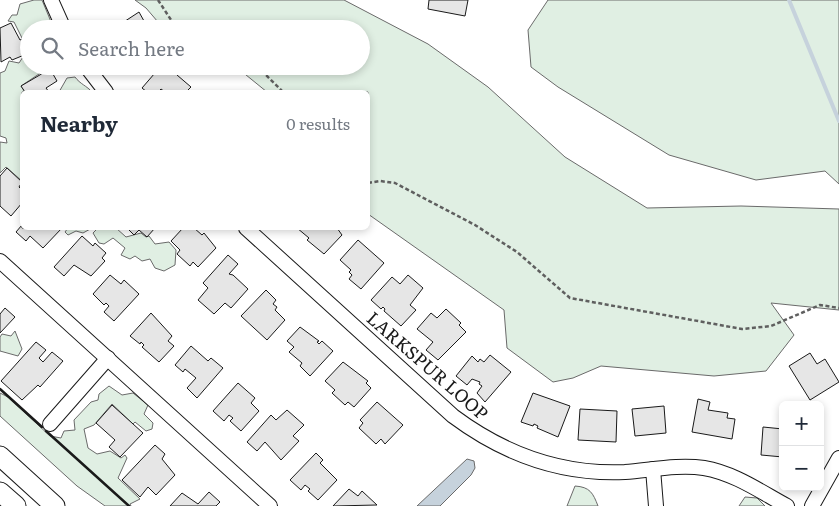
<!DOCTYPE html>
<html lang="en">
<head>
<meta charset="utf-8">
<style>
  :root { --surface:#fff; --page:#f2f2f3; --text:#1f2937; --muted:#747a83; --line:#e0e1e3 }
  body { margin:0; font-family:Literata,serif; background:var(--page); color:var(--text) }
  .controls { position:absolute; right:15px; bottom:15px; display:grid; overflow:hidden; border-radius:8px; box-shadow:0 2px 8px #0003 }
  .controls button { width:45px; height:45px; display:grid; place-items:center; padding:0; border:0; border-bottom:1px solid var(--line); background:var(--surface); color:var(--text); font:25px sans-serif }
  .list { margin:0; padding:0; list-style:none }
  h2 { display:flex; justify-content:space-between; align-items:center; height:65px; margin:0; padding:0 20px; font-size:21px }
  h2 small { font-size:16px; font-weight:400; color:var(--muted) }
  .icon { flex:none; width:28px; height:28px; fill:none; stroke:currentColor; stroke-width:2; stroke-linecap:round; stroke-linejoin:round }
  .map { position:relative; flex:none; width:839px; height:506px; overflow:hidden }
  .search { position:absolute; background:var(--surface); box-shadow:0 2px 8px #0003; left:20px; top:20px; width:350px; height:55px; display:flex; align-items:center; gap:12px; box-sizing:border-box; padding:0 18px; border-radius:28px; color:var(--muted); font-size:19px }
  .panel { position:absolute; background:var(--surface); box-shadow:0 2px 8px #0003; left:20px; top:90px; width:350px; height:140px; border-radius:8px }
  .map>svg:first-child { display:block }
  .green { fill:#e0efe3; stroke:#6a6a6a }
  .water { fill:#c6d2dc; stroke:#6a6a6a }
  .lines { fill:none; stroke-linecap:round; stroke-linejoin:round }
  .stream { stroke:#c6d2dc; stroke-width:4 }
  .building { fill:#e6e6e6; stroke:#1a1a1a }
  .minor-casing { stroke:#1a1a1a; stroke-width:16 }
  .major-casing { stroke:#1a1a1a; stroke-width:21 }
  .path { stroke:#5f5f5f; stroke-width:2.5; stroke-dasharray:4 2.5; stroke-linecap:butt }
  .minor { stroke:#fff; stroke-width:14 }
  .major { stroke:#fff; stroke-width:19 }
  .wall { stroke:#1a1a1a; stroke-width:2.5 }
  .labels { text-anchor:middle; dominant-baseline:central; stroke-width:4; stroke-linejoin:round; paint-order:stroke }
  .street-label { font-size:18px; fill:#1a1a1a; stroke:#fff }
</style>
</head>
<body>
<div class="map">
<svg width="839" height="506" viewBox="0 0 839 506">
  <rect width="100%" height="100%" fill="#fff"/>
  <g class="green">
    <path d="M34,0H42L54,29H29V33L22,38L14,22L8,21L12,15H17L20,4Z"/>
    <path d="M135,0H344L428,44L488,87L565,157L647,208L741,206L839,209V310L771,303L794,335L766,371L714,376L601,366L573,378L553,382L507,348L504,310L368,214V92H267L235,66H361V29H164L146,8Z"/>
    <path d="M548,0H839V184L825,171L756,180L669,155L558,87L531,67L528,30Z"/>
    <path d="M28,55L29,66H51L21,86L25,92H22V181L6,167L0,173V142L7,143L6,138L0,136V73L5,71L9,61L19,63L23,57Z"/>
    <path d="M75,77C80,84 87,86 92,92H59L67,78Z"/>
    <path d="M68,228H116L126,237L141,233L146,237L149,236L155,244L169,242L176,250L175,265L164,271L155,268L150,259L142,261L135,256L130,259L121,255L125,248L113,238L104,244L99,243L93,233L96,230L92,228L83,233L76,231L68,235L65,232Z"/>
    <path d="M15,331L22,349L18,356L0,351V337L2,334L11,336Z"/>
    <path d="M109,386L122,395L133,393L148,405L144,414L153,423L152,429L146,431L135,422L133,424L112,404L94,425L84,429L88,448L97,454L110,451L121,458L125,455L127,458L118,478L140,499L130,504L131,506H105L77,486L0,416V393L8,397L50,436L61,438L64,431L75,430L74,420L91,402L98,400L99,394Z"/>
    <path d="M575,486C590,487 593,493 598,506H567Z"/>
    <path d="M745,497L757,498L765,506H739Z"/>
  </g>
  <path class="water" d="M467,459L474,461L475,468L471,475L440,506H417Z"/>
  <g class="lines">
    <path class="stream" d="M789,0L839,121"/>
  </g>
  <g class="building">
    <path d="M429,0H468L465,16L428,9Z"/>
    <path d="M139,12L144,21L141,23L144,27L141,29H113Z"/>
    <path d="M11,23L20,40L29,36V53L12,60L10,57L1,62L0,28Z"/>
    <path d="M161,66H179L182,69L177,75L191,87L186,92H165L161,89L158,92H147L142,88Z"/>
    <path d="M50,69L57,81L46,88L49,92H25L21,86Z"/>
    <path d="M7,168L22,182L19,187L22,190V203L11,216L0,206V176Z"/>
    <path d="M22,225V228H62L43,248L30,236L26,241L16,232Z"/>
    <path d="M127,228H155L147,237L139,230L134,235Z"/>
    <path d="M183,228H194L202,235L204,233L216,248L198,267L193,262L190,266L177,254L180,250L171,241Z"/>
    <path d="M297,228H337L342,235L324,254L307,240L309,238Z"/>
    <path d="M82,236L93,246L95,243L106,253L102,258L105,261L91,276L74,265L64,276L54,267Z"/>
    <path d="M358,240L384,263L361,289L349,279L352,275L349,272L351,270L340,260Z"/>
    <path d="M228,255L238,264L229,274L233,275L248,289L231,308L225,303L214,314L198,300L208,288L203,283Z"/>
    <path d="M110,275L121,284L124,280L139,294L114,321L104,312L109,306L106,303L104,305L93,294Z"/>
    <path d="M408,275L423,288L410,305L416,310L401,326L384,311L385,309L383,307L381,309L371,300L392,277L400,284Z"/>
    <path d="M266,290L276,300L273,304L277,307L275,310L285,320L267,340L241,316Z"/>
    <path d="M5,308L15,317L0,333V314Z"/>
    <path d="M446,309L461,323L459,325L466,332L438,360L426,350L433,342L417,329L431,313L437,318Z"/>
    <path d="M151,313L172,336L168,341L174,346L159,362L142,347L144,345L141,342L140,344L130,336Z"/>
    <path d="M300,327L319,341L317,342L319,344L322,341L333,351L310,376L300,366L302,363L289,352L294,347L287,341Z"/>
    <path d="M36,342L46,350L39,358L43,362L52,352L63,361L40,387L38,385L22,400L1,381Z"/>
    <path d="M191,346L208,361L211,358L223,368L197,398L187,388L196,378L185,369L183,372L175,365Z"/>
    <path d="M810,353L817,364L825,359L839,382L810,400L789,366Z"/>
    <path d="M490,355L511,372L485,402L477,393L482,386L479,384L480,382L472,379L467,385L456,376L472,356L478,362L480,359L484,362Z"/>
    <path d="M343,362L368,381L366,383L371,388L354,407L348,402L345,405L332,393L335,390L325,381Z"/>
    <path d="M238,383L255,398L251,403L259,411L241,431L230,421L233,418L229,415L224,421L213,411Z"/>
    <path d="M533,393L570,406L558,437L537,428L538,426L534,424L533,426L521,422Z"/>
    <path d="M698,399L710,402L708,410L728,413L727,418L735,419L732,439L692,432Z"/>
    <path d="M377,402L403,425L385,444L381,439L376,444L359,428L363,423L360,420Z"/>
    <path d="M112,405L143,433L120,457L109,447L115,440L96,423Z"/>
    <path d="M664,406L666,433L635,436L632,409Z"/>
    <path d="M580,409L617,411L616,442L578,440Z"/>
    <path d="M287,410L304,425L293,436L299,441L281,460L265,442L257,451L247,442L271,415L276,420Z"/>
    <path d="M763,427L783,429V457L761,455Z"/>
    <path d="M155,445L165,454L162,459L175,475L156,495L148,487L140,497L122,480Z"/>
    <path d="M316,453L323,460L320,463L337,480L318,500L308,491L310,489L305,485L301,490L290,480Z"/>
    <path d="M349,489L358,496L362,491L377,505L333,506Z"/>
    <path d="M209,492L220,502L216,506H170L182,493L198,504Z"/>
  </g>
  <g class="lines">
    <defs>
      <g id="minor">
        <path d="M51,0L64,29"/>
        <path d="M86,66L106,92"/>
        <path d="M246,228L453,416C504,454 560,475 625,472C651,470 679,464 704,468C734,473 761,492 787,506"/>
        <path d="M0,261L270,506"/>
        <path d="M50,424L108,358"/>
        <path d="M653,469L656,506"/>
        <path d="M812,506L839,458"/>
      </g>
      <g id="major">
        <path d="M0,456L55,506"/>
        <path d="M0,492L16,506"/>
      </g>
    </defs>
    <use href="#minor" class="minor-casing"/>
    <use href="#major" class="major-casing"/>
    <g class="path">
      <path d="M158,0L177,29"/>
      <path d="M257,66L283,92"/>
      <path d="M368,183L380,181L395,183L475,225L517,252L570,298L742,329L771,326L820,305L839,308"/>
    </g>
    <use href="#minor" class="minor"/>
    <use href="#major" class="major"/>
    <g class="wall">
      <path d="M0,389L42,427"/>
      <path d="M46,431L129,506"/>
    </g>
  </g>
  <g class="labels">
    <g class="street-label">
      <text transform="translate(428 365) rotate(41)">LARKSPUR LOOP</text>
    </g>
  </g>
</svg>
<div class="controls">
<button>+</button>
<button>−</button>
</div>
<div class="search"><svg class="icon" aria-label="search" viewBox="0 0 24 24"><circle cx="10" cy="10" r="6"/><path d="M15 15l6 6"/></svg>Search here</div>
<section class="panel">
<h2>Nearby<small>0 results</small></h2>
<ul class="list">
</ul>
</section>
</div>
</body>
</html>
